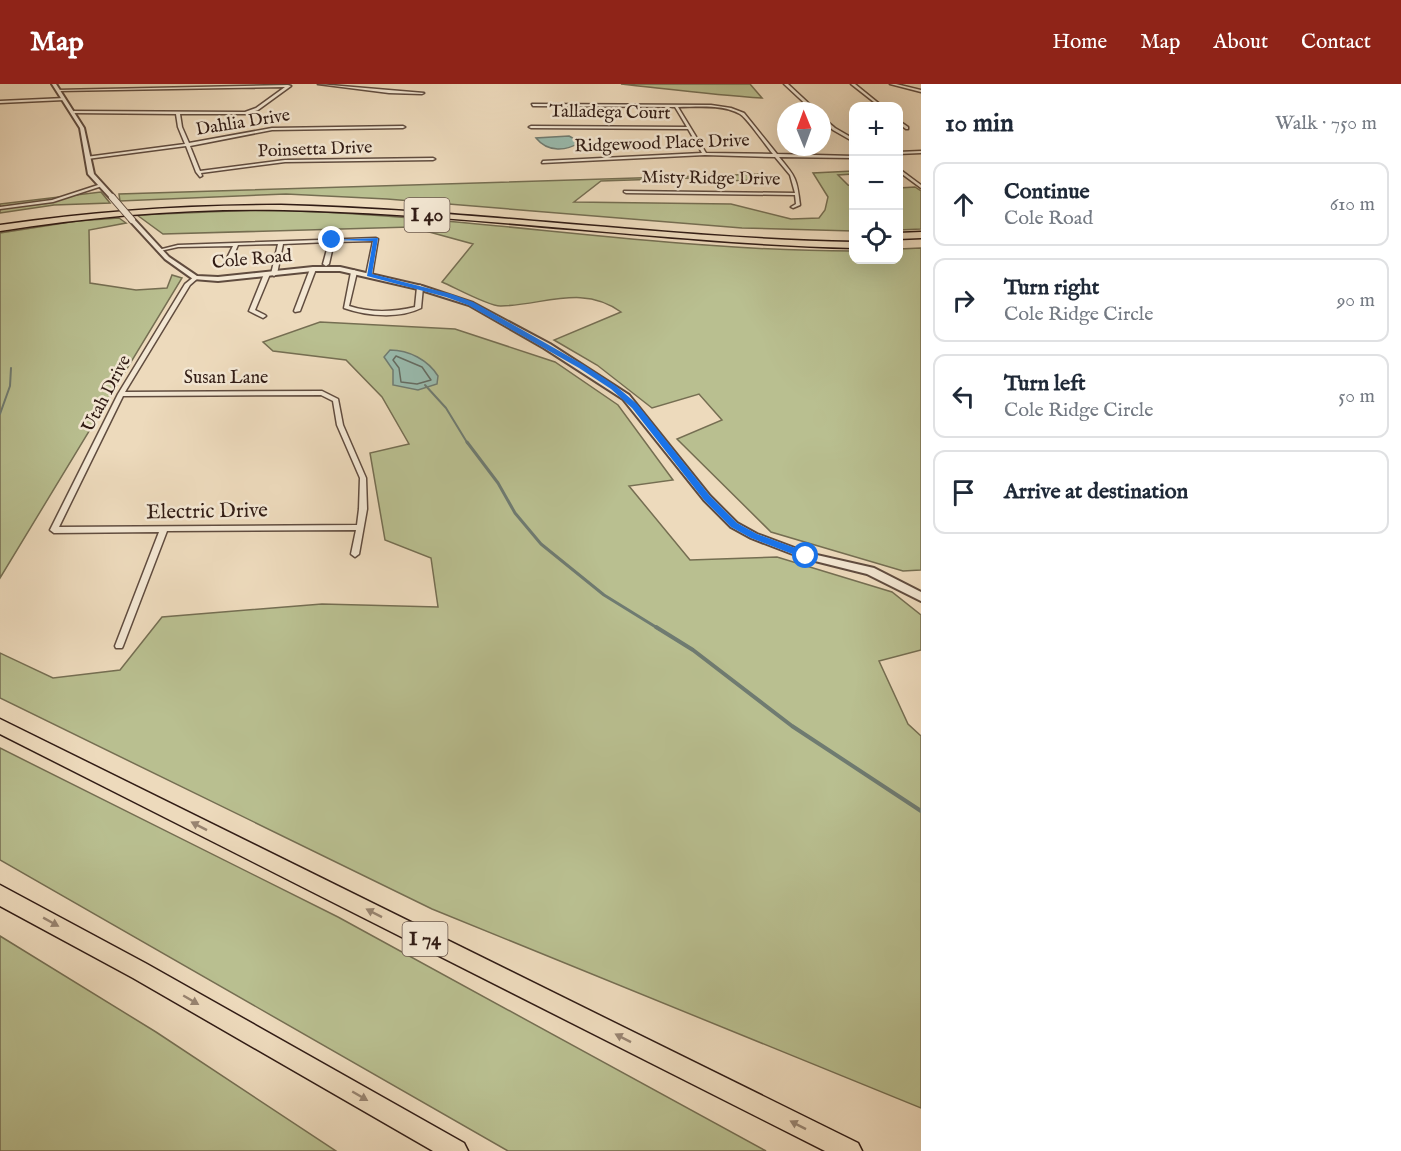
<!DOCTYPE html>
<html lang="en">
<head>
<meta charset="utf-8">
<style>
  :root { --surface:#fff; --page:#f6f6f7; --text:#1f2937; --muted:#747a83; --line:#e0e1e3; --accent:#8f2418 }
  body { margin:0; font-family:"IM FELL English",serif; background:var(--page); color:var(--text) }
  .controls { position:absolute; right:18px; top:18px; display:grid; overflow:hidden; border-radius:12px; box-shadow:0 6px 24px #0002 }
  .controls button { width:54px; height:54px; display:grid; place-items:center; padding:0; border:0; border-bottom:2px solid var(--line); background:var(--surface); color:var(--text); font:30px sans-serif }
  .compass { position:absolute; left:777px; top:18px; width:54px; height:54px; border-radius:50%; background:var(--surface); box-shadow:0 6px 24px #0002; rotate:359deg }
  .stop { position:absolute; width:18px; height:18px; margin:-14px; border:4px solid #1a73e8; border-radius:50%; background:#fff }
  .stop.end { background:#1a73e8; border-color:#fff; box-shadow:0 2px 6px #0008 }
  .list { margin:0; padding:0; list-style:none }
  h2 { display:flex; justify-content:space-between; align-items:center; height:78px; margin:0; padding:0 24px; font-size:26px }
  h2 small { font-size:20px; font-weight:400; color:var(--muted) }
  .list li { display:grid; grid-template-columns:39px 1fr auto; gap:18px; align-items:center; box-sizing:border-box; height:84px; margin:0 12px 12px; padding:0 12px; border:2px solid var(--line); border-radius:12px }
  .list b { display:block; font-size:22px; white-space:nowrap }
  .list p { margin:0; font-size:20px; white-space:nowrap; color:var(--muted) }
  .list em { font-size:20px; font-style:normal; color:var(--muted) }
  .icon { flex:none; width:33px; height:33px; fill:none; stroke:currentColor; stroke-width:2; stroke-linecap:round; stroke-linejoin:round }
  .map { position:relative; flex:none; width:921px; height:1067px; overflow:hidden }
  header { display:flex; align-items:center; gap:36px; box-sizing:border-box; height:84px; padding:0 30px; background:var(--accent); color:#fff }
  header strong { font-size:28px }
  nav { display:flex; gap:33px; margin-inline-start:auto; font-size:21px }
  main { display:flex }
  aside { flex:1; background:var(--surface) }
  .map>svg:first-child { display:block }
  .green { fill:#b9bf90; stroke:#756e52; stroke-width:1.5 }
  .water { fill:#99bbae; stroke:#6f7b71; stroke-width:1.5 }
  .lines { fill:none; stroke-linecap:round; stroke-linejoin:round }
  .shore { stroke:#656c62; stroke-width:1.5 }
  .stream-far2 { stroke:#6f7b71; stroke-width:2 }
  .stream-far1 { stroke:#6f7b71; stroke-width:3 }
  .stream { stroke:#6f7b71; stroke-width:4 }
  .minor-casing { stroke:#604c3f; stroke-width:3 }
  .tertiary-casing { stroke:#604c3f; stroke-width:4 }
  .motorway-casing { stroke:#311c15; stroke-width:3 }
  .minor { fill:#f3e7d3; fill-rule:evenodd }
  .tertiary { fill:#f3e7d3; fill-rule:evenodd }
  .motorway { fill:#eddabc; fill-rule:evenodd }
  .tertiary-bridge-casing { stroke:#604c3f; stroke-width:8; stroke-linecap:butt }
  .tertiary-bridge { stroke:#f3e7d3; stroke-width:6 }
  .oneway { fill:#988471 }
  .route { fill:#1a73e8 }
  .labels { text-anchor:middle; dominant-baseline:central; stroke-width:5; stroke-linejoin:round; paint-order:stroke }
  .far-street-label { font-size:18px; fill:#311c15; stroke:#f3e7d3 }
  .shield { fill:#f3e7d3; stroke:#6b594e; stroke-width:1.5 }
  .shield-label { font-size:20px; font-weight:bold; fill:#311c15 }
  .street-label { font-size:21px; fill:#311c15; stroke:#f3e7d3 }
</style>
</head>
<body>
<header>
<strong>Map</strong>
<nav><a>Home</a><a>Map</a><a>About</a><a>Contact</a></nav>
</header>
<main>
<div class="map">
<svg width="921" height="1067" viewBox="0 0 921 1067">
  <rect width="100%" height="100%" fill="#eddabc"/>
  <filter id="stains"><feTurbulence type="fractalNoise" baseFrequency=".00333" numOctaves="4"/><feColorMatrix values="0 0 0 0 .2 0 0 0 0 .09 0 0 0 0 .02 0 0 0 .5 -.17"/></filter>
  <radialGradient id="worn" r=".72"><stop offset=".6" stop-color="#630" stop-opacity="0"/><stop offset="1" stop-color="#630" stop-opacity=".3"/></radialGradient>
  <g class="green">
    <path d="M621,0H750L762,14C714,11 668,5 621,0Z"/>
    <path d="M853,87V90L838,91L848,101L853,102V147L742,144L387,115L286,110L120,117L119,110L765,90L773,95L729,97L722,93L601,97L574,118L731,120L791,135L819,134L825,126L828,113L813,89Z"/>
    <path d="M915,103L921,107V145L899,146V104Z"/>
    <path d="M101,108L110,119L54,121L0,129V120Z"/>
    <path d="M258,126C458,129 654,167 853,167L854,176H898L899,165L921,164V486L903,487L771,448L677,355L722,336L699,310L652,324L597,281L554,256L621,228C583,200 544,221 501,222C490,223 454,203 442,198L473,160L411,143L163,150L137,131Z"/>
    <path d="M119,134L126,139L89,146L90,199L136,206L167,204L172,191L182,194L0,494V149L77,137Z"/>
    <path d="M320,238L455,245L555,278L618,321L673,396L629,402L690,476L777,473L892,508L921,531V566L879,577L908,640L921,652V1024L432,825L0,614V569L53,594L120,586L162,533L322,520L438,523L431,474L385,456L370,369L409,360L382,313L346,276L273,267L263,258Z"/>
    <path d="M0,664L338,833L766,1067H508L0,776Z"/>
    <path d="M0,852L156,948L336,1067H0Z"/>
  </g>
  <g class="water">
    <path d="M569,52L580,58C567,67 548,69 536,54Z"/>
    <path d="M390,266C409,266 428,276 438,292L437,300L418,306L393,301V286L384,273Z"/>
  </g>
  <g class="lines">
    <path class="shore" d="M396,272L422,283L431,296L417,300L401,298L399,284L393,276Z"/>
    <g class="stream-far2">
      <path d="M425,301L446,324L468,360"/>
      <path d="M0,330L10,302L11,284"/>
    </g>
    <path class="stream-far1" d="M467,358L498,399L515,429L541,460L604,511L659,545"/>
    <path class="stream" d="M656,543L693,566L792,642L921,727"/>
    <defs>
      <g id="minor">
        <path d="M318,0L424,9L422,10L389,9Z"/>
        <path d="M784,0H788L817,27H813Z"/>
        <path d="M851,0H855L882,22H879Z"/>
        <path d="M890,0H896L921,6V8Z"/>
        <path d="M288,1L291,2L258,26L246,30H180L182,43L189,59L272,44L403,42L405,43L403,44L272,46L190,62L200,87L285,76L433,74L435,75L433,76L285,78L201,89L202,92L200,93L196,88L186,62L87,75L86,73L185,60L178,43L176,30L74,29L73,27L245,28L256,24L285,3L59,7L57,6Z"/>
        <path d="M65,14L64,16L0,19V17Z"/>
        <path d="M532,20L711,21L731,24L744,29L777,70L854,72V74L779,73C796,93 797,95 800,121L793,124L791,123L796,120L795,111L626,109L624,108V107L795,109L790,91L775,73L705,71L542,79L543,77L702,69L688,45L531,44L529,43L531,42L687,43L675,23L533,22ZM678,23C698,23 722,20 740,30C747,34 766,62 773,70L706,69Z"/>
        <path d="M822,33L835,44L854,55V58L833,46L822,36Z"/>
        <path d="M898,36L908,43V45H906L898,39Z"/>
        <path d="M921,67V69L898,70V68Z"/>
        <path d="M898,84L921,101V104L898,87Z"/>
        <path d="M98,101L102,102L53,118L0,125V123L52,116Z"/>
        <path d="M376,154L378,155L372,191L369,193L366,191L373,157L334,158L329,180L326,182L323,180L329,158L283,160L277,190L274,192L271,190L278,160L238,161L230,180L227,182L224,180L233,162L178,163L160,167L158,166L178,161Z"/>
        <path d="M313,183L316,185L300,227L295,228L294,227L310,185Z"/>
        <path d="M354,186L357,188L349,222C370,229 394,228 415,223L417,203L420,201L423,203L421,224C399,235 367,232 344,224L351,188Z"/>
        <path d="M267,188L270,190L255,226L265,231L266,232L263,234L249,227L264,190Z"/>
        <path d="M195,192L198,194L190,201L125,308L322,307L338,315L343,341L366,394L367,425L359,470L355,473L351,470L356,446L167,447L123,562L122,564H116L115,562L159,448L54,449L50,446L118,310L185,200ZM321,311L333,317L337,341L360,394L359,425L357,441L59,443L123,312Z"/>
      </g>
      <g id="tertiary">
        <path d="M52,0H56L84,44L94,90L114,112V114H110L88,90L80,44Z"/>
        <path d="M130,135H134L169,173L197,192L218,193L313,183H340L422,202L473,219L550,260L629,311L710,412L737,439L757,450L808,469L874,484L921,508V517L867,490L803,474L751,454L731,443L704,416L623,315L544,264L469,221L418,205L340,187H313L218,197L193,195L165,175L130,137Z"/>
      </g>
      <g id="motorway">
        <path d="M281,121C473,126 662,154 854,158V164C663,159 474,130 284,126C189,124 94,132 0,147V141C94,127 187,121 281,121Z"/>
        <path d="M921,148V154L898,155V149Z"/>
        <path d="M0,635L858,1059L862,1067H825L0,650Z"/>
        <path d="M0,801L147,880L464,1059L468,1067H433L133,894L0,822Z"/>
      </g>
    </defs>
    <use href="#minor" class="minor-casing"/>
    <use href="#tertiary" class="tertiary-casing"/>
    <use href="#motorway" class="motorway-casing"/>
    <use href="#minor" class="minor"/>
    <use href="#tertiary" class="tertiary"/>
    <use href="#motorway" class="motorway"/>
    <defs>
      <path id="tertiary-bridge" d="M112,113L132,136"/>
    </defs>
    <use href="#tertiary-bridge" class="tertiary-bridge-casing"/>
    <use href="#tertiary-bridge" class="tertiary-bridge"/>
  </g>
  <defs><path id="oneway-solid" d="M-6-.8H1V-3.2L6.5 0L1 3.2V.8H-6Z" transform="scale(1.5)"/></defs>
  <g class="oneway">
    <use href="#oneway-solid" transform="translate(199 742) rotate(-153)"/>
    <use href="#oneway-solid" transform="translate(374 829) rotate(-153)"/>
    <use href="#oneway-solid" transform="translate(51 838) rotate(29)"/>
    <use href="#oneway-solid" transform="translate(191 916) rotate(30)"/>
    <use href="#oneway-solid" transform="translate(623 954) rotate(-153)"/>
    <use href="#oneway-solid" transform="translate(360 1012) rotate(30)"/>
    <use href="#oneway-solid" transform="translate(798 1041) rotate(-153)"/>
  </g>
  <path class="route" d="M378,154L372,190L451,210L473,218L584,281L616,302L637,320L710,412L737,439L757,450L809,469V474H803L751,454L731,443L704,416L632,324L611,305L579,284L468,221L446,213L367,192L373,157L329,156Z"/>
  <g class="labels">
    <g class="far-street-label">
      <text transform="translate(610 29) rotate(1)">Talladega Court</text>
      <text transform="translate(243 39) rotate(-9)">Dahlia Drive</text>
      <text transform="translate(662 60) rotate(-2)">Ridgewood Place Drive</text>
      <text transform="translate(315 66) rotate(-2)">Poinsetta Drive</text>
      <text transform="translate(711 95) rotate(1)">Misty Ridge Drive</text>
      <text transform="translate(252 176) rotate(-5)">Cole Road</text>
      <text x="226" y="294">Susan Lane</text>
      <text transform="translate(107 310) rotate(-62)">Utah Drive</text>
    </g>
    <g class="shield">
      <rect x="404.5" y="114" width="45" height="34" rx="4.5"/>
      <rect x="402.5" y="838" width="45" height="34" rx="4.5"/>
    </g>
    <g class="shield-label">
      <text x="427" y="131">I 40</text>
      <text x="425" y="855">I 74</text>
    </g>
    <g class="street-label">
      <text transform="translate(207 428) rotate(-1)">Electric Drive</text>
    </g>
  </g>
  <rect width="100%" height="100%" filter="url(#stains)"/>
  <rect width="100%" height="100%" fill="url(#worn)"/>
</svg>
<div class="controls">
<button>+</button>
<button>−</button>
<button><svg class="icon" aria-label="locate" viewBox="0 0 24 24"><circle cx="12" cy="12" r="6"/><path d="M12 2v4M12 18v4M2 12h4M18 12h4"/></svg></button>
</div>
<svg class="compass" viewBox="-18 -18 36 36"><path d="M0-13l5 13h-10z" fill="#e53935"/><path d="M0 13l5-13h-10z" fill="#747a83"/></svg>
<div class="stop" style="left:806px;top:472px"></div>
<div class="stop end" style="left:332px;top:156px"></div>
</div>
<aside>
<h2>10 min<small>Walk · 750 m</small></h2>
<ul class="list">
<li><svg class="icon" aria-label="ahead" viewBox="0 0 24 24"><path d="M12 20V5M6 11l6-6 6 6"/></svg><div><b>Continue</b><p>Cole Road</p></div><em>610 m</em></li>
<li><svg class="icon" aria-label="right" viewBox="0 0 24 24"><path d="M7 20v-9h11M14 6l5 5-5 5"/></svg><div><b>Turn right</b><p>Cole Ridge Circle</p></div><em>90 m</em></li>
<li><svg class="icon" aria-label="left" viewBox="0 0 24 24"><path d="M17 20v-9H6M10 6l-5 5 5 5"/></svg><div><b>Turn left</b><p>Cole Ridge Circle</p></div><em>50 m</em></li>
<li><svg class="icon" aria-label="arrive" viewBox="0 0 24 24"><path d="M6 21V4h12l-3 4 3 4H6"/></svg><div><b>Arrive at destination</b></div></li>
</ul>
</aside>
</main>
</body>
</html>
